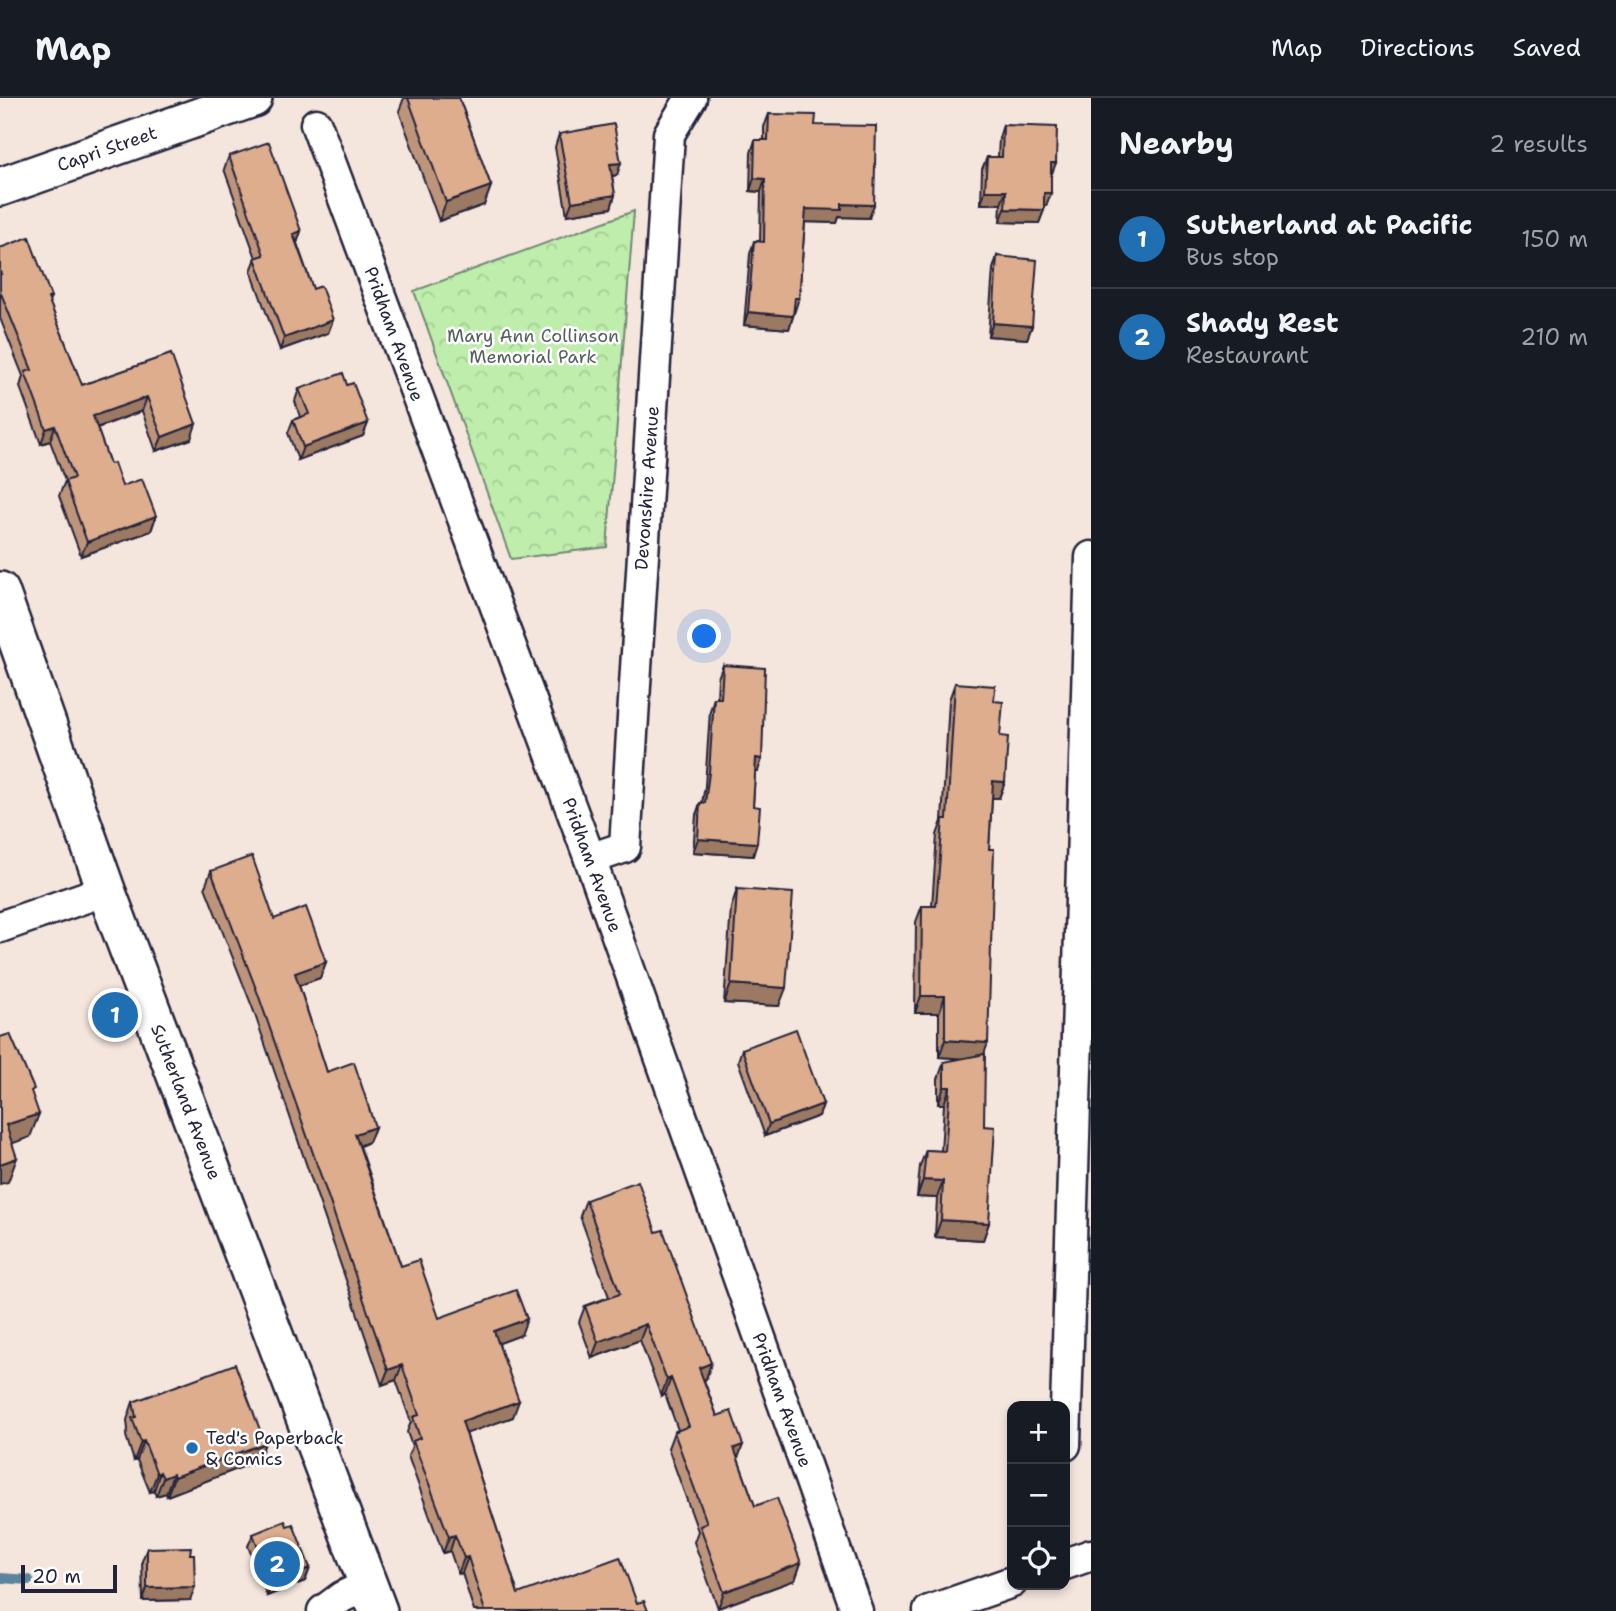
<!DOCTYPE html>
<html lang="en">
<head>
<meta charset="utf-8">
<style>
  :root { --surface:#171b24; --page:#242831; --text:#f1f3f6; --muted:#9ea1a6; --line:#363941; --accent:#1f6fb2 }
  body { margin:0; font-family:"Shantell Sans",sans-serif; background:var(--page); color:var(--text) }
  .controls { position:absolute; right:21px; bottom:21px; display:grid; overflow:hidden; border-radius:14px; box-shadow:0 4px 10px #0003 }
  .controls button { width:63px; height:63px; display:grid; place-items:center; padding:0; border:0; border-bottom:2px solid var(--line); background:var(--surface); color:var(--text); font:35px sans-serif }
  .scale { position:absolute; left:21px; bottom:18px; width:96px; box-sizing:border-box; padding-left:7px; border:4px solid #22223b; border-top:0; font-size:19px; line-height:24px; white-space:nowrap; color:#22223b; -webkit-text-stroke:5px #fff; paint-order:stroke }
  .you { position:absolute; left:705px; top:539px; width:24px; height:24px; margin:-18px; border:5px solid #fff; border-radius:50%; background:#1a73e8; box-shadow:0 0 0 10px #1a73e833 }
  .badge { display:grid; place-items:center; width:46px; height:46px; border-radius:50%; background:var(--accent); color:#fff; font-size:23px; font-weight:700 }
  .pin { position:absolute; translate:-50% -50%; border:4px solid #fff; box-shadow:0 2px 7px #0006 }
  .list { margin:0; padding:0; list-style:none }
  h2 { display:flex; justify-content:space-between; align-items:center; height:91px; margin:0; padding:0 28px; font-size:30px }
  h2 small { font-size:23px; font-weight:400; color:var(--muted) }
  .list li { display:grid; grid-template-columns:46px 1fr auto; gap:21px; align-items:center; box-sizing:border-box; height:98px; padding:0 28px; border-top:2px solid var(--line) }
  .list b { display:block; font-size:26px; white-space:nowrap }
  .list p { margin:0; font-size:23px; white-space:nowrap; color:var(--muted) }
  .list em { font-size:23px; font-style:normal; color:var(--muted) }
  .icon { flex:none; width:38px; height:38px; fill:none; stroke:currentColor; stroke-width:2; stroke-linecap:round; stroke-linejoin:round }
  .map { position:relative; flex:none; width:1091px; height:1513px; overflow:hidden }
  header { display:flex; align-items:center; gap:42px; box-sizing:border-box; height:98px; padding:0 35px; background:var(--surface); border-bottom:2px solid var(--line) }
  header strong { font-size:33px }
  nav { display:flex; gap:38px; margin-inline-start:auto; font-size:24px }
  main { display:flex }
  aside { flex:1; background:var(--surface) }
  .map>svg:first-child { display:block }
  .park { fill:url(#park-crowns); stroke:#708874; stroke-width:2 }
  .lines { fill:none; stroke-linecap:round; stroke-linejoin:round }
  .stream { stroke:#5a849f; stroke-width:10 }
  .minor-casing { stroke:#22223b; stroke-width:35 }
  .tertiary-casing { stroke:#22223b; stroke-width:42 }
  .minor { stroke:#fff; stroke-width:30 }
  .tertiary { stroke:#fff; stroke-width:37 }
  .wall { fill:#be957a; stroke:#22223b; stroke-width:2 }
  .shaded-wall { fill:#9b7963; stroke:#22223b; stroke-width:2 }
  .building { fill:#ddad8e; stroke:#22223b; stroke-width:2 }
  .poi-dot { fill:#1f6fb2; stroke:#fff; stroke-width:2.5 }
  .labels { text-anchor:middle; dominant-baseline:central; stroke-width:5; stroke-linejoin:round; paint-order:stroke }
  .street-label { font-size:18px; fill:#22223b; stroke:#fff }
  .park-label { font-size:18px; fill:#515f5d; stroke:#fff }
  .poi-label { font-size:18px; fill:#22223b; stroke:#fff; text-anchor:start }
</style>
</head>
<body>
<header>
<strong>Map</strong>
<nav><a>Map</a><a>Directions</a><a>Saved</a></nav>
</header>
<main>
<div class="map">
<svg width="1091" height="1513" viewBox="0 0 1091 1513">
  <defs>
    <pattern id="park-crowns" width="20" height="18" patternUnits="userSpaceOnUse" patternTransform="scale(1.75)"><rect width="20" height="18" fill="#bfedac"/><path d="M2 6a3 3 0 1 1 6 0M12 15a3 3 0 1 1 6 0" fill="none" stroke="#a4cb95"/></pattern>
  </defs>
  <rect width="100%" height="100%" fill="#f5e6dd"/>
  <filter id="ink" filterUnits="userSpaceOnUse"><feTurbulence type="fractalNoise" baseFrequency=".0143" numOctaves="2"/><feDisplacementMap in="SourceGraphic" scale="14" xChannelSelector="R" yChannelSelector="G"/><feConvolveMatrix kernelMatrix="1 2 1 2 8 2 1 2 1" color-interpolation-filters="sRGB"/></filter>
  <g filter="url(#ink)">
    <path class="park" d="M634,113L607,449L511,461L414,193Z"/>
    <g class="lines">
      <path class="stream" d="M0,1480L29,1482"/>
      <defs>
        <g id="minor">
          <path d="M316,26L590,761L857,1513"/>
          <path d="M590,761L625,749L669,36L691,0"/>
          <path d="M0,829L106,792"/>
          <path d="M1065,1347L1091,459"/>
          <path d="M1065,1466L1091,1457"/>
          <path d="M323,1513L342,1499L367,1487"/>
          <path d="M929,1513L1012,1484"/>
        </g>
        <g id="tertiary">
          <path d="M0,89L253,0"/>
          <path d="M0,493L106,792L378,1513"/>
        </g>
      </defs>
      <use href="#minor" class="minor-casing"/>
      <use href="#tertiary" class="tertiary-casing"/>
      <use href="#minor" class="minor"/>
      <use href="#tertiary" class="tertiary"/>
    </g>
    <g class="wall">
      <path d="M404,0H459L491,88L484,107L439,123L399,13Z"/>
      <path d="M769,16L815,27L869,120L839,119L837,125L805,124L799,200L789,231L744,227L750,156L754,143H760L761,94L750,93L751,55L755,42H764V29Z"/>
      <path d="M1003,27L1051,78V95L1046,108H1044V112L1039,125L1000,124L1001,106H981L982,71L987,59H998L999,40Z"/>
      <path d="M559,36L617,77L612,78L615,97L611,110L567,117L555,49Z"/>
      <path d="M229,58L301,133L297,145L313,191L333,222L328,235L280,252L251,173L256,160L224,71Z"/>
      <path d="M0,150L51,199L49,203L82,287L171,256L191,341L156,353L142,313L97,330L110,366L122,388L156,418L151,433L81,458L59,398L65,383L50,343L41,346L20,289L23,278L0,220Z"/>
      <path d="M997,158L1032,228L1027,241L988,238L993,171Z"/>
      <path d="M347,287L368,325L363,338L298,362L288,335L293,322L300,319L295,303L299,291Z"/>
      <path d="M723,567L758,673H755L753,708V758L693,754L696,717L700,705H702L705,688L710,613L714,600H717L718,580Z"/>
      <path d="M955,585L994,603L1000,638L1005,684L999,700H992L989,751L984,956V1028L989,1125L983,1142L935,1139L937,1100L917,1099L920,1068L926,1052L941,1053L944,1006H938V981L944,964L964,960L939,959V915H915L916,824L922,808H932L937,737L942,723L949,602Z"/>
      <path d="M211,773L274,821L326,864L320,880L299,887L327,974L375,1029L369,1044L360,1048L401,1168L439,1220L521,1237L499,1245L513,1319L466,1335L518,1496L637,1505L648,1513H474L462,1475L458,1476L450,1453L443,1455L408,1358L412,1348L407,1334L411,1324L396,1282L382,1287L253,911L205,789Z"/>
      <path d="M737,791L779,908L724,905L731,810Z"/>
      <path d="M742,951L823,1006L819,1018L765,1038L738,963Z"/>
      <path d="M586,1102L656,1134L711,1265L706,1281L704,1282L717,1318L738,1361L755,1408L801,1465L795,1482L718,1510L694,1444L698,1433L668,1350L674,1334L678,1332L665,1296L661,1298L640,1242L592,1260L579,1224L585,1208L609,1199L580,1118Z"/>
      <path d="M133,1304L265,1345L258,1363L167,1398L166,1395L156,1398L154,1393L150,1394L137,1362L134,1363L126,1338L128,1332L127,1322Z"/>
      <path d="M253,1436L310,1470L305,1483L267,1498L248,1448Z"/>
      <path d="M147,1450L190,1502L143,1503L142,1463Z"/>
    </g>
    <g class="shaded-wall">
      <path d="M621,65L617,77L605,79L610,66Z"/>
      <path d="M1051,65H1056L1051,78Z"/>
      <path d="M754,80L765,81L761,94L750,93Z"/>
      <path d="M491,88L484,107L439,123L446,104Z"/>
      <path d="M985,93H1006L1001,106H981Z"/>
      <path d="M1044,95H1051L1046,108H1040Z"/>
      <path d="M615,97L611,110L567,117L572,104Z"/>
      <path d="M842,106L874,107L869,120L839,119L837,125L801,124L806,111Z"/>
      <path d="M1005,111L1044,112L1039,125L1000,124Z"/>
      <path d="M301,133L297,145L293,136Z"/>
      <path d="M748,214L793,218L789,231L744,227Z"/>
      <path d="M333,222L328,235L280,252L284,240Z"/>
      <path d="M993,225L1032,228L1027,241L988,238Z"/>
      <path d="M147,299L142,313L88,333L93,318Z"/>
      <path d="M368,325L363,338L298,362L303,349Z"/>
      <path d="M196,326L191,341L156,353L162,339Z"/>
      <path d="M55,328L50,343L41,346L46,331Z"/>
      <path d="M156,418L151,433L81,458L87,444Z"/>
      <path d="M756,660L762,661L758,673H751Z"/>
      <path d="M993,683L1005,684L999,700H987Z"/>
      <path d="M698,741L757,745L753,758L693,754Z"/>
      <path d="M326,864L320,880L289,891L295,875Z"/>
      <path d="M731,886L786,890L779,908L724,905Z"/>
      <path d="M921,898H945L939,915H915Z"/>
      <path d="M945,942L988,945L982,962L939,959Z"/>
      <path d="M944,989H950L944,1006H938Z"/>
      <path d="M823,1006L819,1018L765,1038L769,1026Z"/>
      <path d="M39,1016L30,1039L0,1050L6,1027Z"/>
      <path d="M375,1029L369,1044L350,1051L355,1036Z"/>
      <path d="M17,1060L8,1084L0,1086V1066Z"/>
      <path d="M923,1082L943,1083L937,1100L917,1099Z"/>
      <path d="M941,1122L989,1125L983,1142L935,1139Z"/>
      <path d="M527,1221L521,1237L489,1249L494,1233Z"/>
      <path d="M646,1226L640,1242L592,1260L598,1244Z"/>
      <path d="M711,1265L706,1281L693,1286L699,1270Z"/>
      <path d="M402,1267L396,1282L382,1287L388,1272Z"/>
      <path d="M671,1280L665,1296L661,1298L667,1282Z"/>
      <path d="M519,1303L513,1319L457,1339L462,1323Z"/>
      <path d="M144,1343L137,1362L134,1363L141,1344Z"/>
      <path d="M265,1345L258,1363L167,1398L174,1379Z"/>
      <path d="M743,1347L737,1363L734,1350Z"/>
      <path d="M160,1374L154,1393L150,1394L157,1376Z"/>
      <path d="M173,1376L166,1395L156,1398L163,1380Z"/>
      <path d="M455,1437L450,1453L443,1455L449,1439Z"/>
      <path d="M468,1459L462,1475L458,1476L464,1460Z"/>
      <path d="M801,1465L795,1482L718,1510L724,1494Z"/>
      <path d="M310,1470L305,1483L267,1498L272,1485Z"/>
      <path d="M195,1489L190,1502L143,1503L147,1490Z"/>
    </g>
    <g class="building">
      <path d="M408,0H459L491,88L446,104Z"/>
      <path d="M769,16L816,17L815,27L876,28L874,107L842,106V112L806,111L799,200H795L793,218L748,214L754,143L764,144L765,81L754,80L755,42H768Z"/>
      <path d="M614,26L621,65L610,66L615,97L572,104L559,36Z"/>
      <path d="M1003,27L1057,29L1056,65H1051V95H1044V112L1005,111L1006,93H985L987,59H1002Z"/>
      <path d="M269,44L301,133L293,136L313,191L321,188L333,222L284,240L255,160L264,157L229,58Z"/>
      <path d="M29,139L51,199L48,200L82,287L171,256L196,326L162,339L147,299L93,318L110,366L114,365L122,388L142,381L156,418L87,444L65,383L74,380L55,328L46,331L25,274L32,272L0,193V176H1L0,173V150Z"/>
      <path d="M997,158L1037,162L1032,228L993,225Z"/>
      <path d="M343,275L347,287L353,285L368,325L303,349L293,322L309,316L299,291Z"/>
      <path d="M723,567L765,570L762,661L756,660L753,708L760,709L757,745L698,741L700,705H705L709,675L714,600H721Z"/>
      <path d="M955,585L995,588L994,603L1003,604L1000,638L1008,639L1005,684L993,683L989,751H994L988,945L945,942V898H921L922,808H936L943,721H947Z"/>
      <path d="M252,758L274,821L306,809L326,864L295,875L327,974L354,964L375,1029L355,1036L401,1168L419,1162L439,1220L516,1192L527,1221L494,1233L519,1303L462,1323L518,1496L620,1459L637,1505L644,1503L648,1513H485L468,1459L464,1460L455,1437L449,1439L413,1343L420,1340L413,1319L419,1317L402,1267L388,1272L258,896L211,773Z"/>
      <path d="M737,791L793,795L786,890L731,886Z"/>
      <path d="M796,931L823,1006L769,1026L742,951Z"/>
      <path d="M10,936L34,991L31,993L39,1016L6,1027L17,1060L0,1066V939Z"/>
      <path d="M985,956L984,1028L995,1029L989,1125L941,1122L943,1083L923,1082L926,1052L945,1053L950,989H944V964Z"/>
      <path d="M638,1083L656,1134L663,1132L711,1265L699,1270L717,1318L731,1313L743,1347L734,1350L755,1408L777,1400L801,1465L724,1494L700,1428L707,1425L674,1334L689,1328L671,1280L667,1282L646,1226L598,1244L585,1208L620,1196L586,1102Z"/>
      <path d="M235,1266L265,1345L174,1379L173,1376L163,1380L160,1374L157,1376L144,1343L141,1344L132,1320L136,1319L133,1304Z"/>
      <path d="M285,1423L287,1428L293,1426L310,1470L272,1485L253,1436Z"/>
      <path d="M191,1449L190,1456H194L195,1489L147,1490V1450Z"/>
    </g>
  </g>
  <circle class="poi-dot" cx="192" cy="1350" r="7"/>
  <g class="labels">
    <g class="street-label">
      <text transform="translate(107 51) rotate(-19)">Capri Street</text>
      <text transform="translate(394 236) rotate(70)">Pridham Avenue</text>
      <text transform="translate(647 390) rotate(-86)">Devonshire Avenue</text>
      <text transform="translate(592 767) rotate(70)">Pridham Avenue</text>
      <text transform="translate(186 1004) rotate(69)">Sutherland Avenue</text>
      <text transform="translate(782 1302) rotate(70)">Pridham Avenue</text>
    </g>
    <g class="park-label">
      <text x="533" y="238">Mary Ann Collinson<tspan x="533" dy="21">Memorial Park</tspan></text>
    </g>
    <g class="poi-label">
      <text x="206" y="1340">Ted's Paperback<tspan x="206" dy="21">&amp; Comics</tspan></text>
    </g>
  </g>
</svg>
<div class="controls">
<button>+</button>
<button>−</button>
<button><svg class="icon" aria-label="locate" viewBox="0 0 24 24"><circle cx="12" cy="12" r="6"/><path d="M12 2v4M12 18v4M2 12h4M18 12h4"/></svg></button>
</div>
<div class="scale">20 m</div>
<div class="you"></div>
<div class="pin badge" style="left:115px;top:917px">1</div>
<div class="pin badge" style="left:277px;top:1466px">2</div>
</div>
<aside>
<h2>Nearby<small>2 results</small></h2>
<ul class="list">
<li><span class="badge">1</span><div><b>Sutherland at Pacific</b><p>Bus stop</p></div><em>150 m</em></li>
<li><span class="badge">2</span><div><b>Shady Rest</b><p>Restaurant</p></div><em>210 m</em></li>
</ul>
</aside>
</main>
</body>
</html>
